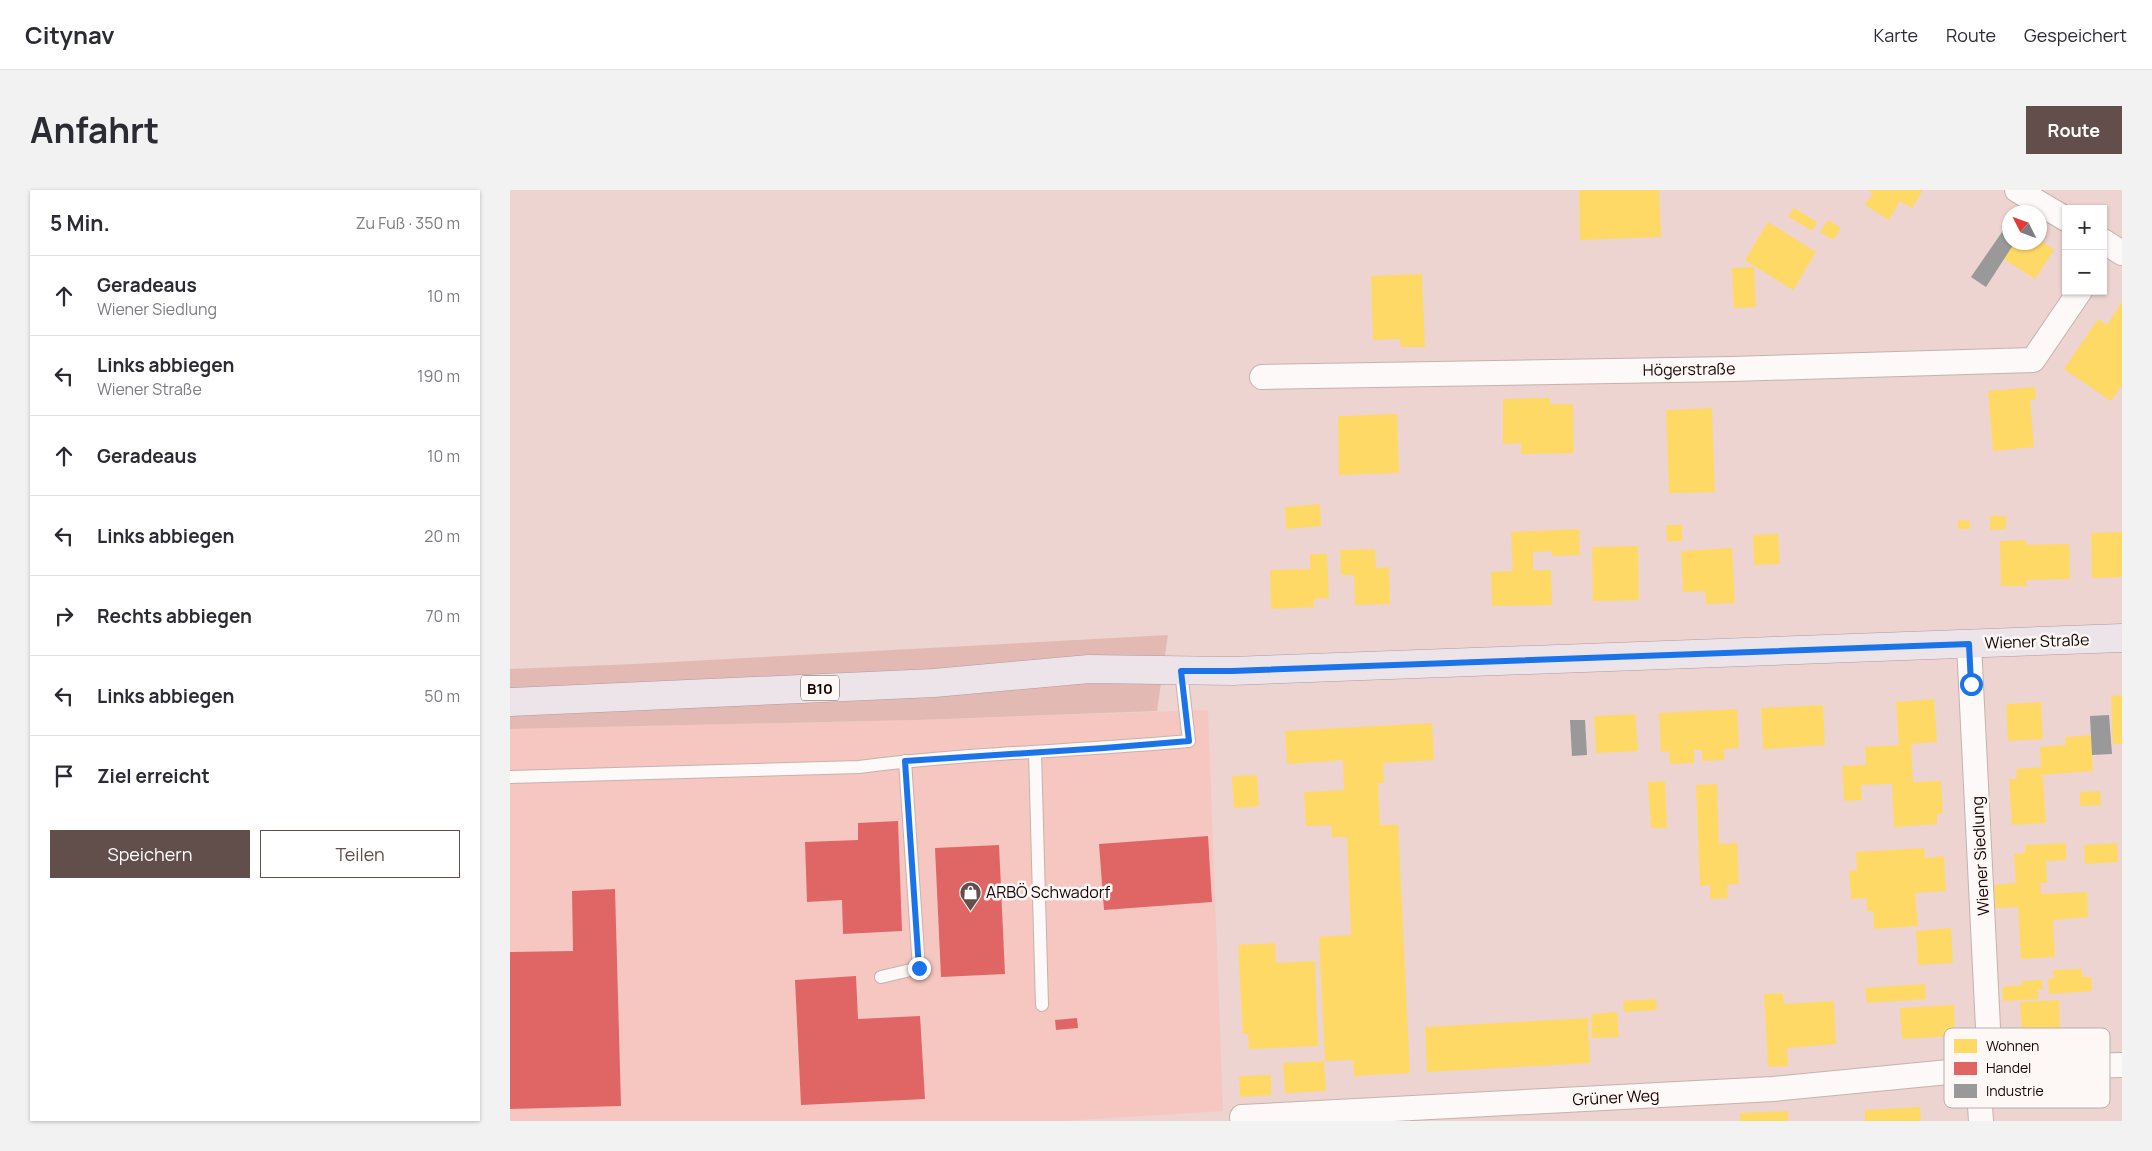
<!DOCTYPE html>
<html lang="de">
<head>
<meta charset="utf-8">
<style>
  :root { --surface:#fff; --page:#f2f2f3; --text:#2b2b33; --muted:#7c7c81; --line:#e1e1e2; --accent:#624e4b }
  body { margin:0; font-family:Manrope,sans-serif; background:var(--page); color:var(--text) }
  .controls { position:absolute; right:15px; top:15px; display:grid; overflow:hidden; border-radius:0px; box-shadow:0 1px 4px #0004 }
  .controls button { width:45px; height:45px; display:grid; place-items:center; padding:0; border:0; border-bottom:1px solid var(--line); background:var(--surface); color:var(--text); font:25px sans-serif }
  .compass { position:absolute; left:1492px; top:15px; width:45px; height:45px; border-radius:50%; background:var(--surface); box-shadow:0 1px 4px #0004; rotate:312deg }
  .stop { position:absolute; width:15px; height:15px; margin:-11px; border:4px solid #1a73e8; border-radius:50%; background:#fff }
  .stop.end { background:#1a73e8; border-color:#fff; box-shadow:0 1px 5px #0008 }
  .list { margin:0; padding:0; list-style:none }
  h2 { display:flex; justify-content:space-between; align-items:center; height:65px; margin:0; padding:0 20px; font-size:21px }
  h2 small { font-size:16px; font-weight:400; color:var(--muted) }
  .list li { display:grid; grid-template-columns:32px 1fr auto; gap:15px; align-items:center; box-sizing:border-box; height:80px; padding:0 20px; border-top:1px solid var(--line) }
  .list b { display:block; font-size:19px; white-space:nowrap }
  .list p { margin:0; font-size:16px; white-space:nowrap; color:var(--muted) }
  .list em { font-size:16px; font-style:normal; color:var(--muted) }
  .actions { display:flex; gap:10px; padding:15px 20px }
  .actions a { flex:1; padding:11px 0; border:1px solid var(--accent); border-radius:0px; text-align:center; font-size:18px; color:var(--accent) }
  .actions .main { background:var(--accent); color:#fff }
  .icon { flex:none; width:28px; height:28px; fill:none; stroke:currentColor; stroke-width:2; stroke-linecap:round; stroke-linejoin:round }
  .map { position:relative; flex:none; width:1612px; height:931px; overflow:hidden; border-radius:0px }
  header { display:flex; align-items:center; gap:30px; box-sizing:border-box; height:70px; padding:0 25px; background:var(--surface); border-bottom:1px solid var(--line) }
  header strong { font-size:24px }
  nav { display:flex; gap:28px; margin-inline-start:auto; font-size:18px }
  .intro { display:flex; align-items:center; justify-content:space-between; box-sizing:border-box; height:120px; padding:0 30px }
  h1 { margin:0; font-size:35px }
  .button { padding:12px 22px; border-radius:0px; background:var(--accent); color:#fff; font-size:18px; font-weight:700 }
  main { display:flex; gap:30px; padding:0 30px }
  aside { flex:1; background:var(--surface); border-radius:0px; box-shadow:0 1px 4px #0004 }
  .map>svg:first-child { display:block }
  .built { fill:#f6c7c0 }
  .green { fill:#e3bab3 }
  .homes { fill:#ffd966 }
  .shops { fill:#e06666 }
  .industry { fill:#999 }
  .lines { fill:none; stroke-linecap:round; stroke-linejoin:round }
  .service-casing { stroke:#c7b1ad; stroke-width:14 }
  .minor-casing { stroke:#c7b1ad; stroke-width:26 }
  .primary-casing { stroke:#ae99a0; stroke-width:29 }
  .service { stroke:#fcf9f8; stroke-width:12 }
  .minor { stroke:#fcf9f8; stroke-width:24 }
  .primary { stroke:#ede4e9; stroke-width:28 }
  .route { stroke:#1a73e8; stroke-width:6 }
  .labels { text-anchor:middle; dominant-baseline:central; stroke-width:5; stroke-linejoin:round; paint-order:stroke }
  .shield { fill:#fdf7f6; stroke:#5c4e4d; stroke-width:1 }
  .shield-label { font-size:15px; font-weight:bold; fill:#170604 }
  .street-label { font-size:16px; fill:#170604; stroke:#fdf7f6 }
  .poi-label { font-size:16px; fill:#170604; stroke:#fdf7f6; text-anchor:start }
  .key { fill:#fdf7f6; stroke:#b8afad; stroke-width:1 }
  .key-label { font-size:14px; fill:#170604 }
</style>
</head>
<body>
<header>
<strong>Citynav</strong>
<nav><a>Karte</a><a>Route</a><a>Gespeichert</a></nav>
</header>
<div class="intro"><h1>Anfahrt</h1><a class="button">Route</a></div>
<main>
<aside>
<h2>5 Min.<small>Zu Fuß · 350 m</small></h2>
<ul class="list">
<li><svg class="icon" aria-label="ahead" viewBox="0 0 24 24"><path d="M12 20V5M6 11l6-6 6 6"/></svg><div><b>Geradeaus</b><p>Wiener Siedlung</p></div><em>10 m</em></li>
<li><svg class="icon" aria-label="left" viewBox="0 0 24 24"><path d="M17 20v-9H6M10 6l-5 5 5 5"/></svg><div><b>Links abbiegen</b><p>Wiener Straße</p></div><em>190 m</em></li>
<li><svg class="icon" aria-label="ahead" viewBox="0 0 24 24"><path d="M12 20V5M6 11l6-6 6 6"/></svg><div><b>Geradeaus</b></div><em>10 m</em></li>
<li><svg class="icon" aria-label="left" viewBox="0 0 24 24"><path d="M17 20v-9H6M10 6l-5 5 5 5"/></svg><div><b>Links abbiegen</b></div><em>20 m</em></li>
<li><svg class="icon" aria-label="right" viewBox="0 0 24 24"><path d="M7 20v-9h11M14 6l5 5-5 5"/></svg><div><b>Rechts abbiegen</b></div><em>70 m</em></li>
<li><svg class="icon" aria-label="left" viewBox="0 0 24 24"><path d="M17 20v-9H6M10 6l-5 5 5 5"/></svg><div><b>Links abbiegen</b></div><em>50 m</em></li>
<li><svg class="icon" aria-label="arrive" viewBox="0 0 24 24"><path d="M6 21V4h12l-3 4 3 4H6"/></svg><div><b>Ziel erreicht</b></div></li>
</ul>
<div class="actions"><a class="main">Speichern</a><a>Teilen</a></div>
</aside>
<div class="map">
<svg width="1612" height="931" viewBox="0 0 1612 931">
  <rect width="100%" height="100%" fill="#edd4d0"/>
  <path class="built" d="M698,520L713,921L554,931H0V539L406,530Z"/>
  <path class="green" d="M658,445L647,521L406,530L0,539V479L125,474Z"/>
  <g class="homes">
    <path d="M1069,0H1149L1151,47L1070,50Z"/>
    <path d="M1358,0H1413L1402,18L1390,11L1379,30L1355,15L1363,3Z"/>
    <path d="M1284,18L1307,32L1302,41L1278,26Z"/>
    <path d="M1318,30L1331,38L1323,50L1310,42Z"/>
    <path d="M1258,32L1306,62L1283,100L1235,70Z"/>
    <path d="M1530,50L1544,60L1525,89L1494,69L1505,52H1530Z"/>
    <path d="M1244,77L1246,117L1224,118L1222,78Z"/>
    <path d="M912,84L915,157H891L890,149L863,150L861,86Z"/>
    <path d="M1612,112V195L1601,211L1554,179L1588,129L1597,135Z"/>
    <path d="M1525,197L1526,209L1520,210L1524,257L1483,261L1478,201Z"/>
    <path d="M1040,208V214H1063L1064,263L1011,264V253L993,254V209Z"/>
    <path d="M1202,218L1205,302L1159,303L1156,220Z"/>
    <path d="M887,224L889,283L829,285L828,226Z"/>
    <path d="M810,314L811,336L776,339L775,317Z"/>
    <path d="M1480,326H1496V339L1480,340Z"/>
    <path d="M1448,330L1460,331V339H1448Z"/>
    <path d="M1156,335H1172V351H1157Z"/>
    <path d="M1069,339L1070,365L1042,366V361L1023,362V380H1041L1042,415L982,416L981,382L1003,381L1001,342Z"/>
    <path d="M1612,342V387L1582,388L1581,343Z"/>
    <path d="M1268,344L1270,374L1244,375L1243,345Z"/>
    <path d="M1516,350V355L1559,354L1560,389L1516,390L1517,396H1491L1490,351Z"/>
    <path d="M1128,356L1129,410L1083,411L1082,357Z"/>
    <path d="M1222,358L1225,413L1196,414L1195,401L1173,402L1171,361Z"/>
    <path d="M865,359L866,378L879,377L880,414L845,415L844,385H831L830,360Z"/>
    <path d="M800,364H817L819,408L804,409V417L761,419L760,380L800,379Z"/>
    <path d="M1612,505V554H1603L1601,506Z"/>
    <path d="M1424,509L1427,552L1401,554L1403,592L1431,591L1433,623L1427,624V634L1384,637L1382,594L1351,595L1352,610L1334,611L1332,576L1356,575L1355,557L1389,555L1386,512Z"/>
    <path d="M1531,512L1533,549L1498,551L1496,514Z"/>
    <path d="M1313,515L1315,555L1253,559L1251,518Z"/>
    <path d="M1227,519L1229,558L1214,559V570L1192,571V560H1184V573L1160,574L1159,561L1151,562L1149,523Z"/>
    <path d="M1125,524L1128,561L1086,563L1084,526Z"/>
    <path d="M922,533L924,570L873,573L874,593H868L870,635H888L900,883L844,886L843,870L815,871L809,747L841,745L837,647H822L821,635L796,636L794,602L834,600L833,570L777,574L775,541Z"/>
    <path d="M1581,545L1583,581L1531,585V587H1533L1536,633L1502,635L1499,589H1507L1506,579L1531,577L1530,557L1556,555L1555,547Z"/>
    <path d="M747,585L749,616L724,618L722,586Z"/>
    <path d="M1155,591L1157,638H1141L1138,592Z"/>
    <path d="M1207,594L1209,654L1227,653L1229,694L1217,695L1218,708L1200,709V695L1190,696L1186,595Z"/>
    <path d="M1590,601L1591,615L1570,616V602Z"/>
    <path d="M1556,653V670L1536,671L1537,693H1530L1531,704L1577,702L1578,727L1543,730L1545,767L1511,769L1508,717L1486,718L1484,695L1506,693L1504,664L1515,663V655Z"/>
    <path d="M1607,653L1608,672L1575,674L1574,655Z"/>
    <path d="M1414,658L1415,668L1434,666L1436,701L1405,703L1408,736L1364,739L1363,721H1357L1356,708L1341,709L1339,681L1347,680L1346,662Z"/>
    <path d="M1441,738L1443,773L1408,775L1406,741Z"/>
    <path d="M765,753L766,773L805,771L808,856L739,859L738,844H733L728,755Z"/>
    <path d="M1572,779V787H1581L1582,801L1539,804L1538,789L1544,788L1543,780Z"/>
    <path d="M1532,790L1533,799H1528V809L1493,811L1492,797L1512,795V791Z"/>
    <path d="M1415,794L1416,809L1357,813L1355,798Z"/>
    <path d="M1273,803L1274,814L1324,811L1326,854L1277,858L1278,876L1258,877L1254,804Z"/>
    <path d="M1146,809L1147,820L1114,822L1113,811Z"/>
    <path d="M1549,810L1550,843L1512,845L1510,812Z"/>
    <path d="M1444,815L1445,846L1392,849L1390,818Z"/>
    <path d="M1107,822L1109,847L1082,848L1081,824Z"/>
    <path d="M1078,828L1080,873L917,882L915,837Z"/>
    <path d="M814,871L816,901L775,903L773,873Z"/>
    <path d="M761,885V905L730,907L729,886Z"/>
    <path d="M1410,917L1411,931H1355V920Z"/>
    <path d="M1278,921V931H1230V923Z"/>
  </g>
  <g class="shops">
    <path d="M388,631L392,741L333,744L332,710L297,712L295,652L348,650V633Z"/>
    <path d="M698,646L702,712L594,720L589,654Z"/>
    <path d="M489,655L495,784L431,787L425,658Z"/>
    <path d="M105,699L111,916L0,919V762L63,761L62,701Z"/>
    <path d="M346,786L348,829L410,826L415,909L291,915L285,790Z"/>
    <path d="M567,828L568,838L546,840L545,830Z"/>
  </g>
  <g class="industry">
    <path d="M1494,39L1500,42V52H1505L1476,97L1461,87Z"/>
    <path d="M1599,525L1602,564L1582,565L1580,526Z"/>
    <path d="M1060,530H1075L1077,565L1062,566Z"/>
  </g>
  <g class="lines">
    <defs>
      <g id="service">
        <path d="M525,563L532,815"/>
        <path d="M0,587L349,577C457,563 569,561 679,551L671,481"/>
        <path d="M371,787L409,778L395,571"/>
      </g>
      <g id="minor">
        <path d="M1507,0L1556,29"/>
        <path d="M1593,51L1612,63"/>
        <path d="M752,187L1222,179L1523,170L1570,101"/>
        <path d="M1459,454L1480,878L1470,916L1471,931"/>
        <path d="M732,927L1263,899L1480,878L1612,875"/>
      </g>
      <path id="primary" d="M0,512L424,493L579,479L722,481L1612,448"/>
    </defs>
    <use href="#service" class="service-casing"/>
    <use href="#minor" class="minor-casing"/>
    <use href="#primary" class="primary-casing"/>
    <use href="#service" class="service"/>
    <use href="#minor" class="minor"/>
    <use href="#primary" class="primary"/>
  </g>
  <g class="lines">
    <path class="route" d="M409,778L395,571L594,558L679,551L671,481H722L1459,454L1461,494"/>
  </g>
  <defs>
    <symbol id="shop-pin" viewBox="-11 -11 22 30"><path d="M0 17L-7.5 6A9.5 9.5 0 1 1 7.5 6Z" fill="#624e4b" stroke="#fdf7f6"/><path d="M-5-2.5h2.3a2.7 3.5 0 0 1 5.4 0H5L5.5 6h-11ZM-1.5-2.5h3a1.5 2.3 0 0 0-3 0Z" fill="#fff"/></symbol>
  </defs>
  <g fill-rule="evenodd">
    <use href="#shop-pin" x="448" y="690" width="25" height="34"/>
  </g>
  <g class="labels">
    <rect class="shield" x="291" y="485.5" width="38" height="25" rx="4"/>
    <g class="shield-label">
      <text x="310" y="498">B10</text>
    </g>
    <g class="street-label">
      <text transform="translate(1179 179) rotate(-1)">Högerstraße</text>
      <text transform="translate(1527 451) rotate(-2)">Wiener Straße</text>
      <text transform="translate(1470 666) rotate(-93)">Wiener Siedlung</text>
      <text transform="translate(1106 907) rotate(-3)">Grüner Weg</text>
    </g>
    <g class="poi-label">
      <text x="476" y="702">ARBÖ Schwadorf</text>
    </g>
  </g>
  <rect x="1434" y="838" width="166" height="80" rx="8" class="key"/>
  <rect x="1444" y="849" width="23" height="14" fill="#ffd966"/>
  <rect x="1444" y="872" width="23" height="13" fill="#e06666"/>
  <rect x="1444" y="894" width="23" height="14" fill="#999"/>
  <g class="key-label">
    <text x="1476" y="861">Wohnen</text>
    <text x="1476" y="883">Handel</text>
    <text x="1476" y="906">Industrie</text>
  </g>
</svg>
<div class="controls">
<button>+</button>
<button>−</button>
</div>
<svg class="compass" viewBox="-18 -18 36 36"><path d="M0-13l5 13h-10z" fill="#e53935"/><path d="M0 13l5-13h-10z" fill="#7c7c81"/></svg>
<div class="stop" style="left:1461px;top:494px"></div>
<div class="stop end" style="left:409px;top:778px"></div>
</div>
</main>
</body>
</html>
